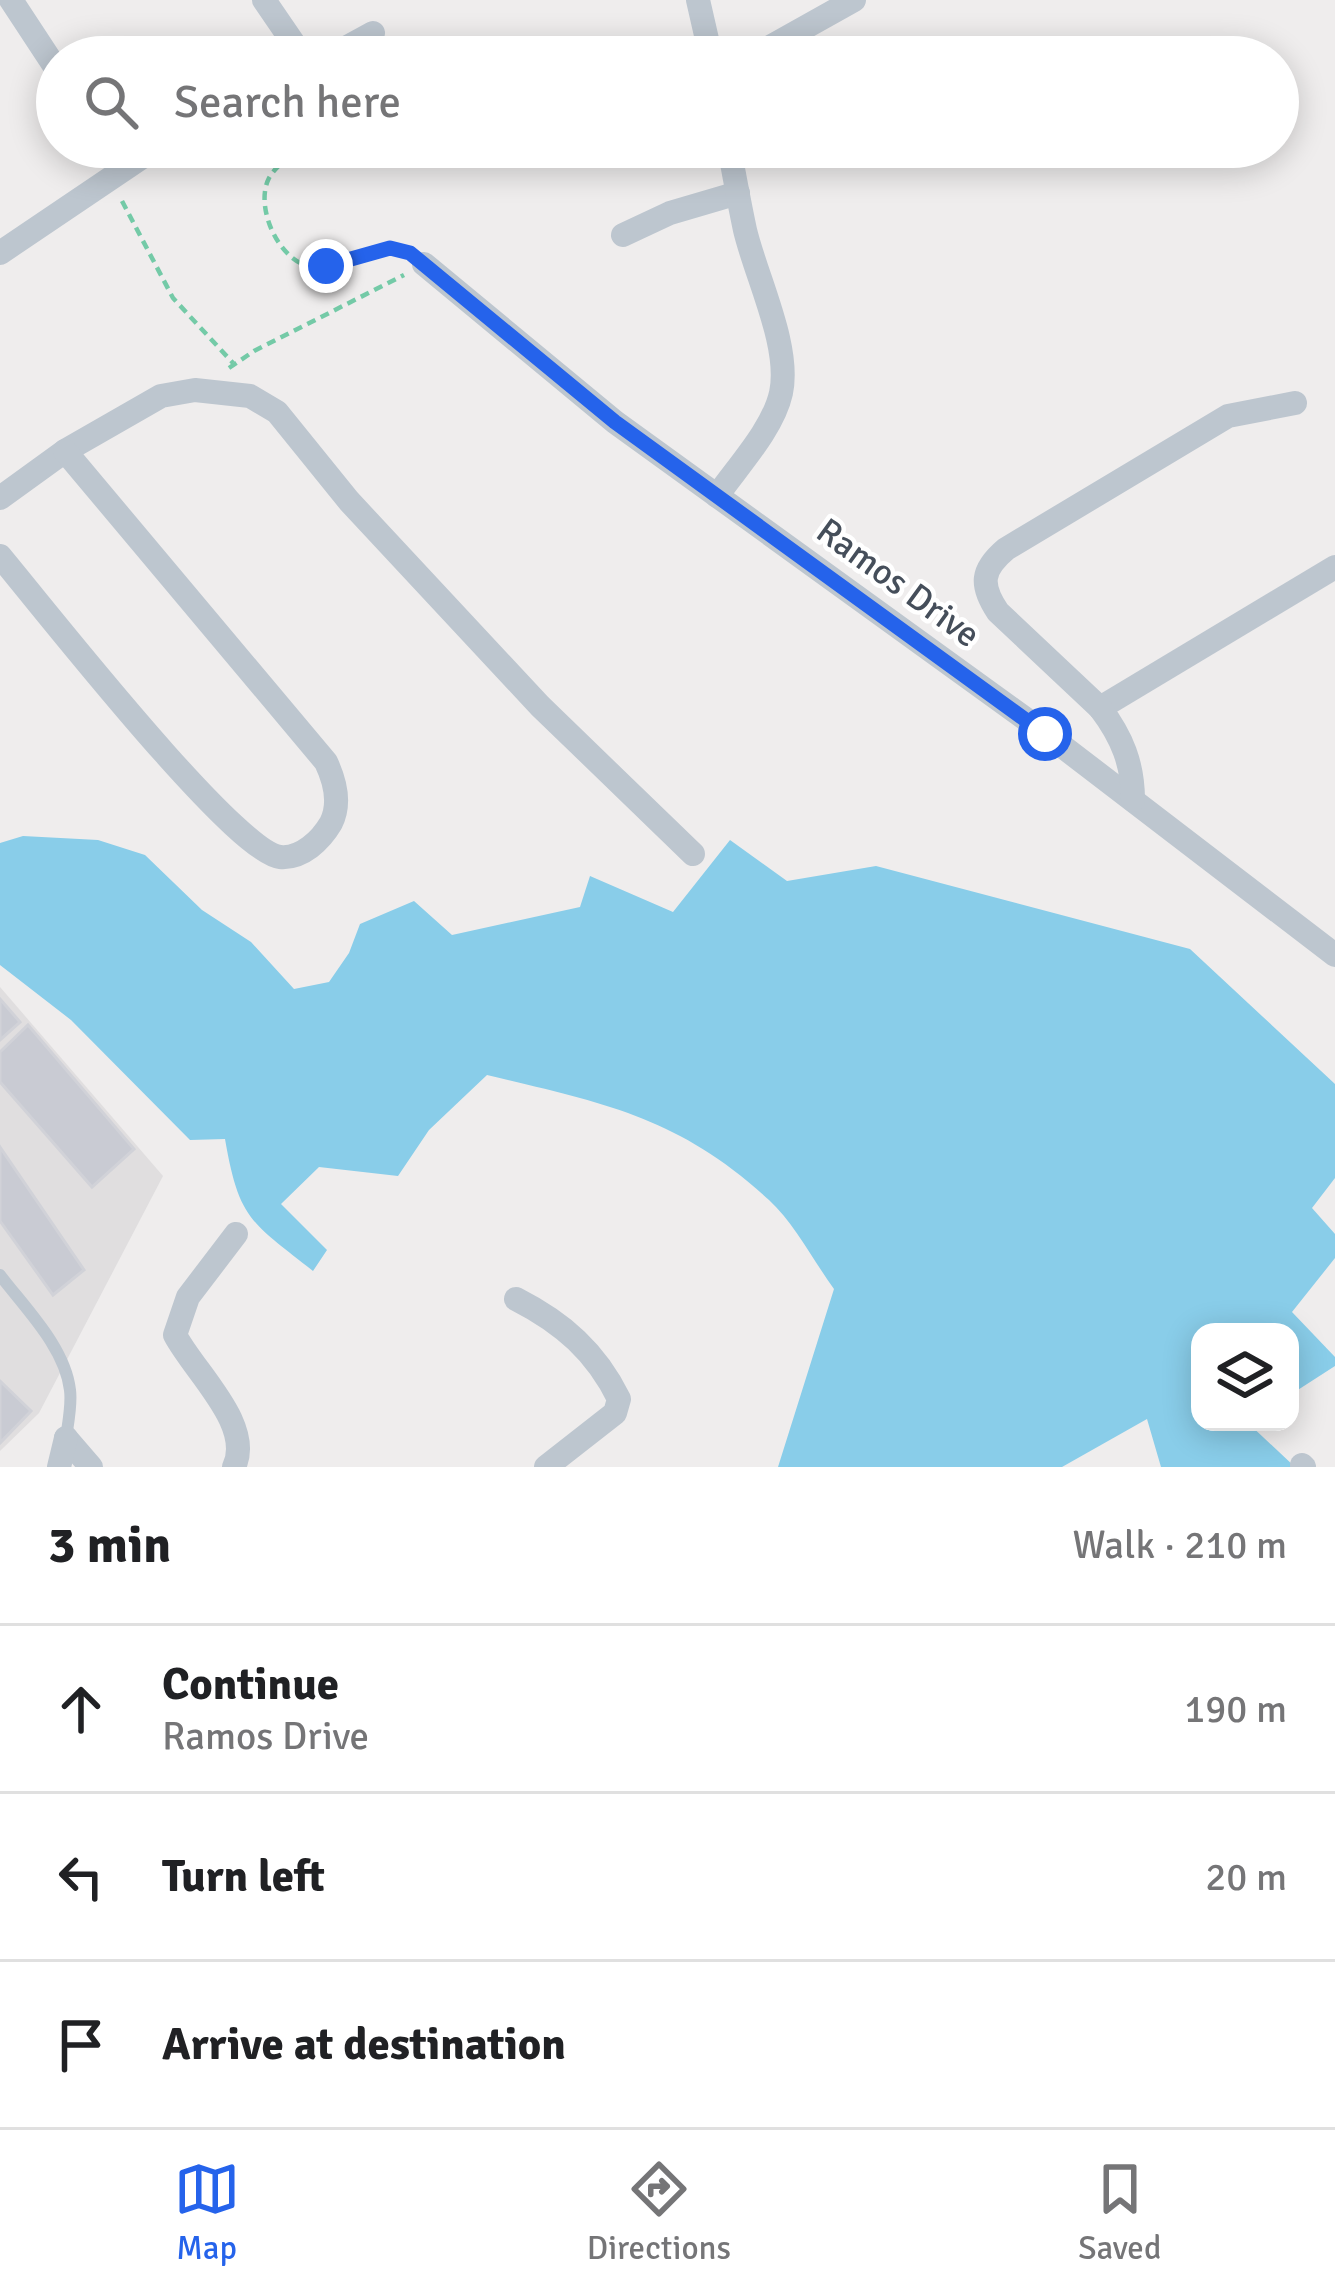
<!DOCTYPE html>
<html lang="en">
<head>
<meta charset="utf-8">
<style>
  :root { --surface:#fff; --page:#f2f2f2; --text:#202124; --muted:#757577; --line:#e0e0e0; --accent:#2563eb }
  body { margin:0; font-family:Signika,sans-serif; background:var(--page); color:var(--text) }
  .controls { position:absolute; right:36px; bottom:36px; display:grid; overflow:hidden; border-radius:24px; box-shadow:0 6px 30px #0003 }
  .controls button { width:108px; height:108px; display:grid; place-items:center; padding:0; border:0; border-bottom:3px solid var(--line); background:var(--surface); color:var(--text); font:60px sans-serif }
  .stop { position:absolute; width:36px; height:36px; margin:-27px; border:9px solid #2563eb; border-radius:50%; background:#fff }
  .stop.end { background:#2563eb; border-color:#fff; box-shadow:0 3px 12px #0008 }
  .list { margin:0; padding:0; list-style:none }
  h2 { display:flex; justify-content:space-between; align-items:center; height:156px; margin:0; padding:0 48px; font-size:51px }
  h2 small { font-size:39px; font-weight:400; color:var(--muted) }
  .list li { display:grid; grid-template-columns:78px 1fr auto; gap:36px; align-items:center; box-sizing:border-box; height:168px; padding:0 48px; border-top:3px solid var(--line) }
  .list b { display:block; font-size:45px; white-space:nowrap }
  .list p { margin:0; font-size:39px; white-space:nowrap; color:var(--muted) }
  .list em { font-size:39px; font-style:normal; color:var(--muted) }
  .icon { flex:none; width:66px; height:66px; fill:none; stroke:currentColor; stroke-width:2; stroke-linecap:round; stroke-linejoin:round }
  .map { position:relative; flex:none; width:1335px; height:1467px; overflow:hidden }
  .search { position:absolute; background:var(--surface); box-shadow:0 6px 30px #0003; left:36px; right:36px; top:36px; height:132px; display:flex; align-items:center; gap:30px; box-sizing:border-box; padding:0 42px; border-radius:66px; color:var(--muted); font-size:45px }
  .sheet { height:660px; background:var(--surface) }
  nav { display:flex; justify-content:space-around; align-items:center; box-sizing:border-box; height:168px; border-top:3px solid var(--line); background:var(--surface); font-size:33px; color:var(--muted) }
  nav a { display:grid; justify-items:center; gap:6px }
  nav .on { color:var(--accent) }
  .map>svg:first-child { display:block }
  .education { fill:#e0dedf }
  .water { fill:#89cde9 }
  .building { fill:#c9cbd3; stroke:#d1d2d8; stroke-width:3 }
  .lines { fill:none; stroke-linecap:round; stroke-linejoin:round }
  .path { stroke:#74caa7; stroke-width:4.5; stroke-dasharray:9 6; stroke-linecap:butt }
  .lane { stroke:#bdc6cf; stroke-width:12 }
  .street { stroke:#bdc6cf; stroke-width:24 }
  .route { stroke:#2563eb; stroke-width:15 }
  .labels { text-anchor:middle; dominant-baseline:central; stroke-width:9; stroke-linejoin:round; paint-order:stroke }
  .street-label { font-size:36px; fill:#454e5a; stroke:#fff }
</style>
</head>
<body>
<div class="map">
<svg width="1335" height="1467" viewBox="0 0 1335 1467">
  <rect width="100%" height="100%" fill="#efeded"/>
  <path class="education" d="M0,987L163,1176L39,1413L0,1451Z"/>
  <path class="water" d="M23,836L98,840L145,855L202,910L251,942L294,989L329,982L349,953L360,924L414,901L452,935L580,907L590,876L673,912L730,840L787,881L876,866L1190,949L1335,1084V1178L1312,1208L1335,1234V1258L1292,1312L1335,1357V1366L1290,1395V1332H1200V1422H1247L1295,1467H1161L1147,1419L1062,1467H778L834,1289C813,1260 794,1223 769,1200C678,1116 602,1103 487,1075L429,1130L398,1176L319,1167L281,1204L327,1250L313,1271C251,1222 239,1220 225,1139L190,1140L71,1020L0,965V843Z"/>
  <g class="building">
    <path d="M0,999L20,1022L0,1040Z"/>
    <path d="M28,1025L134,1149L92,1187L0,1082V1052Z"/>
    <path d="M0,1147L84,1270L53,1295L0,1221Z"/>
    <path d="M0,1381L31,1411L0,1443Z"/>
  </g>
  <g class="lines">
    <g class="path">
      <path d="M303,147C291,156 277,164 269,178C255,205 276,255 305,265C336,276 371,242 404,251"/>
      <path d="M122,201L173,298L233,363"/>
      <path d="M229,368L254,351L404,275"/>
    </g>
    <g class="lane">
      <path d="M373,33L388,57"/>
      <path d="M0,1275C25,1308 65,1347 70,1390C72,1405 68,1423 66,1438"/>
    </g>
    <g class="street">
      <path d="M11,0L57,70"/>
      <path d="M264,0L303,57"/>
      <path d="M698,0L711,57"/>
      <path d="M329,57L373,33"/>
      <path d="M752,57L854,0"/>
      <path d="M107,147L121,168"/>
      <path d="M623,235L670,213L738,193"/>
      <path d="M0,253L157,147"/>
      <path d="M424,264L615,422L1045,733L1335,955"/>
      <path d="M717,496C738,466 773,429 781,393C791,346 756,277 745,230C739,202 734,174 729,147"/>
      <path d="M0,498L65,451L161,396L195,390L250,396L277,412L349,501L540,706L693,854"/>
      <path d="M0,556C41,605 234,852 280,857C302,859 321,840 331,823C341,803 335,781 326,762L65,451"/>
      <path d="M1100,708L1335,567"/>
      <path d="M1133,800C1133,764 1122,737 1100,708L998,612C980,585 981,570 1006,549L1228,416L1295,403"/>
      <path d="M516,1299C563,1323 596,1352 619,1399L615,1413L546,1467"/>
      <path d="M66,1438L91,1467"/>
      <path d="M1302,1465L1304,1467"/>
      <path d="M59,1467L66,1438"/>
      <path d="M234,1467C254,1425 195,1373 175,1335L188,1297L236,1234"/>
    </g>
  </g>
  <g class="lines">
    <path class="route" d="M326,266L390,248L410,253L615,422L1045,734"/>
  </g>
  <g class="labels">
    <g class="street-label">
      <text transform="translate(898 583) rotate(36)">Ramos Drive</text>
    </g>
  </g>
</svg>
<div class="controls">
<button><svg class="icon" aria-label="layers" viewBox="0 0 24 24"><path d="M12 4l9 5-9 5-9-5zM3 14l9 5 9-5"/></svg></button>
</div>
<div class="stop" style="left:1045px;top:734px"></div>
<div class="stop end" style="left:326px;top:266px"></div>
<div class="search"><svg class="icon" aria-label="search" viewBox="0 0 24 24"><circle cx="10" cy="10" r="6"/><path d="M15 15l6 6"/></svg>Search here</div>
</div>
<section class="sheet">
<h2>3 min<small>Walk · 210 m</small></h2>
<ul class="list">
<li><svg class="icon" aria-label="ahead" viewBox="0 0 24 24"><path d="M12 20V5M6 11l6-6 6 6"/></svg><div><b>Continue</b><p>Ramos Drive</p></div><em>190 m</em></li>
<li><svg class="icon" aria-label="left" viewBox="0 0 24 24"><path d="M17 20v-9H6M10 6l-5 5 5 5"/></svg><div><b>Turn left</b></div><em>20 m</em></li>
<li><svg class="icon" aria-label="arrive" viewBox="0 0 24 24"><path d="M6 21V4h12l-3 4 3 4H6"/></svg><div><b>Arrive at destination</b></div></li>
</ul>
</section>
<nav>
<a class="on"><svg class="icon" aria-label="map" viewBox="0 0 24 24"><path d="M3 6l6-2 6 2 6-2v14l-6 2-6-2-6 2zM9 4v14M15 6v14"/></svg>Map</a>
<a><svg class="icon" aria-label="directions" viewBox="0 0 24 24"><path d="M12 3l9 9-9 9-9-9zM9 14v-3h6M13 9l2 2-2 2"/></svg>Directions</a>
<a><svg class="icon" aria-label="saved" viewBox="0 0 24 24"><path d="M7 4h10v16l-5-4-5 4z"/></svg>Saved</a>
</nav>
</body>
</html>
